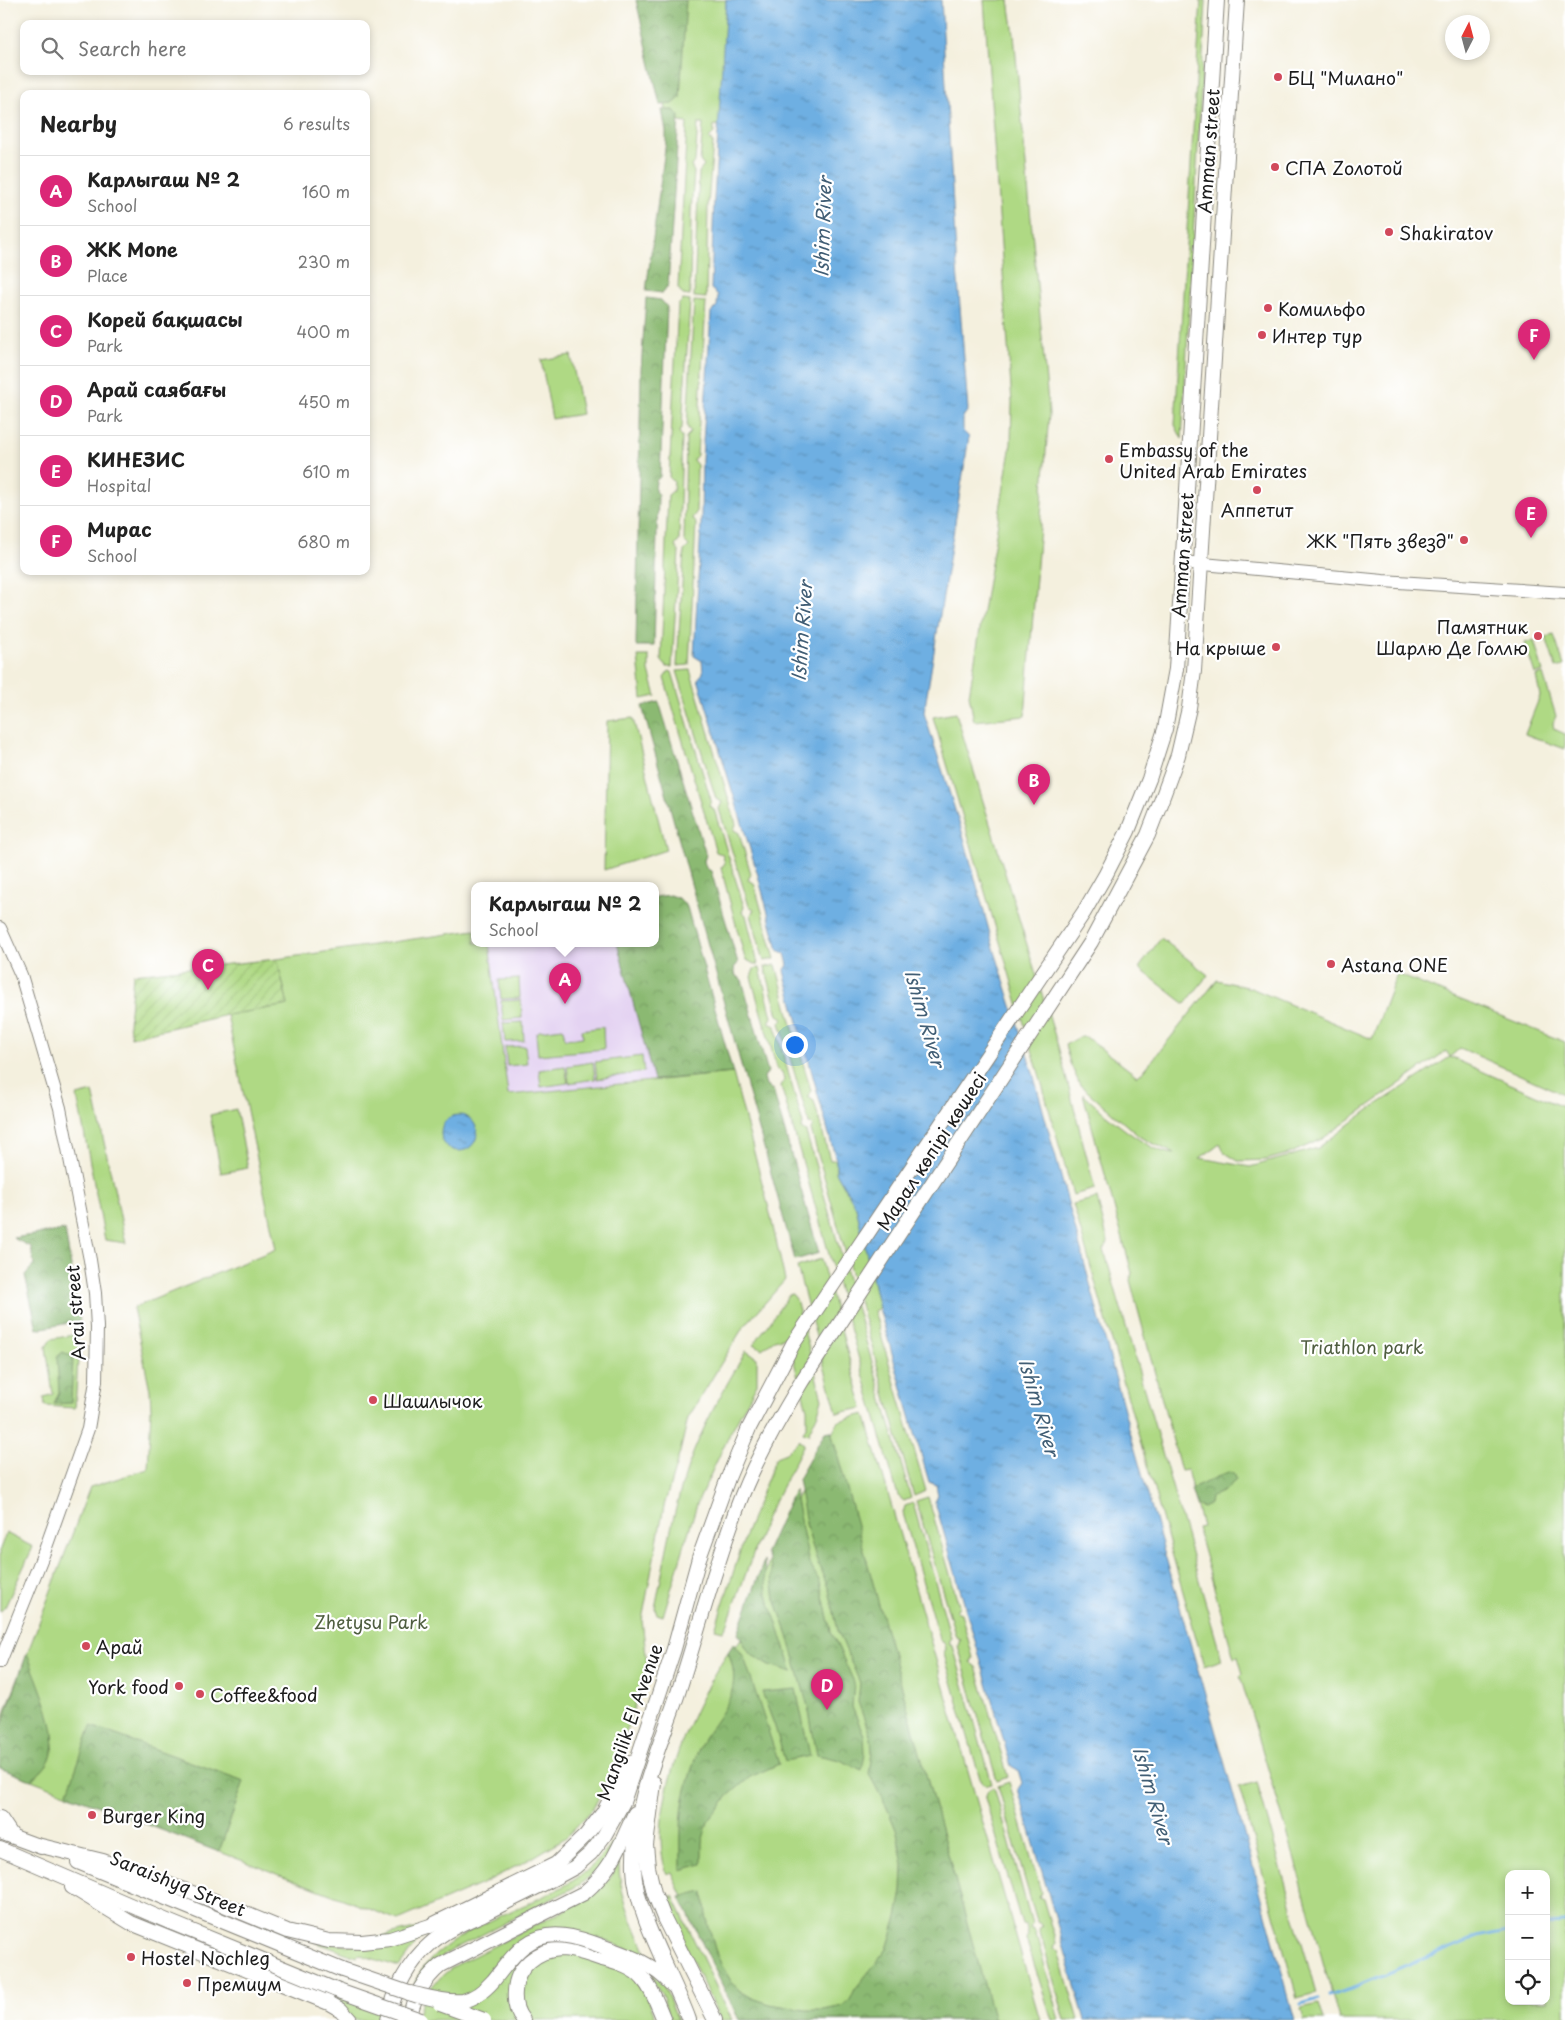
<!DOCTYPE html>
<html lang="en">
<head>
<meta charset="utf-8">
<style>
  :root { --surface:#fff; --page:#f2f2f2; --text:#222; --muted:#767676; --line:#e0e0e0; --accent:#db2777 }
  body { margin:0; font-family:"Playpen Sans",sans-serif; background:var(--page); color:var(--text) }
  .controls { position:absolute; right:15px; bottom:15px; display:grid; overflow:hidden; border-radius:10px; box-shadow:0 2px 8px #0003 }
  .controls button { width:45px; height:45px; display:grid; place-items:center; padding:0; border:0; border-bottom:1px solid var(--line); background:var(--surface); color:var(--text); font:25px sans-serif }
  .compass { position:absolute; left:1445px; top:15px; width:45px; height:45px; border-radius:50%; background:var(--surface); box-shadow:0 2px 8px #0003; rotate:6deg }
  .you { position:absolute; left:794px; top:1044px; width:18px; height:18px; margin:-12px; border:4px solid #fff; border-radius:50%; background:#1a73e8; box-shadow:0 0 0 8px #1a73e833 }
  .badge { display:grid; place-items:center; width:32px; height:32px; border-radius:50%; background:var(--accent); color:#fff; font-size:16px; font-weight:700 }
  .pin { position:absolute; translate:-50% -41px; filter:drop-shadow(0 1px 2px #0008) }
  .pin::after { content:''; position:absolute; top:26px; width:18px; height:15px; background:inherit; clip-path:polygon(0 0,100% 0,50% 100%) }
  .popup { position:absolute; left:471px; top:882px; width:188px; height:65px; box-sizing:border-box; display:grid; place-content:center; border-radius:10px; background:var(--surface); filter:drop-shadow(0 1px 4px #0005); font-size:16px; white-space:nowrap; color:var(--muted) }
  .popup b { font-size:19px; color:var(--text) }
  .popup::after { content:''; position:absolute; left:50%; top:100%; margin-left:-10px; border:10px solid transparent; border-top-color:var(--surface) }
  .list { margin:0; padding:0; list-style:none }
  h2 { display:flex; justify-content:space-between; align-items:center; height:65px; margin:0; padding:0 20px; font-size:21px }
  h2 small { font-size:16px; font-weight:400; color:var(--muted) }
  .list li { display:grid; grid-template-columns:32px 1fr auto; gap:15px; align-items:center; box-sizing:border-box; height:70px; padding:0 20px; border-top:1px solid var(--line) }
  .list b { display:block; font-size:19px; white-space:nowrap }
  .list p { margin:0; font-size:16px; white-space:nowrap; color:var(--muted) }
  .list em { font-size:16px; font-style:normal; color:var(--muted) }
  .icon { flex:none; width:28px; height:28px; fill:none; stroke:currentColor; stroke-width:2; stroke-linecap:round; stroke-linejoin:round }
  .map { position:relative; flex:none; width:1565px; height:2020px; overflow:hidden }
  .search { position:absolute; background:var(--surface); box-shadow:0 2px 8px #0003; left:20px; top:20px; width:350px; height:55px; display:flex; align-items:center; gap:12px; box-sizing:border-box; padding:0 18px; border-radius:10px; color:var(--muted); font-size:19px }
  .panel { position:absolute; background:var(--surface); box-shadow:0 2px 8px #0003; left:20px; top:90px; width:350px; height:485px; border-radius:10px }
  .map>svg:first-child { display:block }
  .built { fill:#e4d3f2 }
  .green { fill:#afd984; stroke:#667a50; fill-rule:evenodd }
  .forest { fill:url(#forest-crowns); stroke:#546a47 }
  .garden { fill:url(#garden-furrows); stroke:#667a50 }
  .water { fill:url(#water-ripples); stroke:#45667f }
  .lines { fill:none; stroke-linecap:round; stroke-linejoin:round }
  .stream { stroke:#6eafe2; stroke-width:3 }
  .tertiary-casing { stroke:#88867d; stroke-width:14 }
  .secondary-casing { stroke:#88867d; stroke-width:16 }
  .tertiary { stroke:#fff; stroke-width:12 }
  .secondary { stroke:#fff; stroke-width:14 }
  .secondary-bridge-casing { stroke:#88867d; stroke-width:16; stroke-linecap:butt }
  .secondary-bridge { stroke:#fff; stroke-width:14 }
  .poi-dot { fill:#d1495b; stroke:#fff; stroke-width:2 }
  .labels { text-anchor:middle; dominant-baseline:central; stroke-width:4.5; stroke-linejoin:round; paint-order:stroke }
  .poi-label { font-size:18px; fill:#1c1c1c; stroke:#fff; text-anchor:start }
  .street-label { font-size:18px; fill:#1c1c1c; stroke:#fff }
  .park-label { font-size:18px; fill:#4f5e40; stroke:#fff }
  .water-label { font-size:19px; font-style:italic; fill:#415e75; stroke:#fff }
</style>
</head>
<body>
<div class="map">
<svg width="1565" height="2020" viewBox="0 0 1565 2020">
  <defs>
    <pattern id="forest-crowns" width="20" height="18" patternUnits="userSpaceOnUse" patternTransform="scale(1.25)"><rect width="20" height="18" fill="#8bb972"/><path d="M2 6a3 3 0 1 1 6 0M12 15a3 3 0 1 1 6 0" fill="none" stroke="#779e62"/></pattern>
    <pattern id="garden-furrows" width="10" height="10" patternUnits="userSpaceOnUse" patternTransform="scale(1.25)"><rect width="10" height="10" fill="#afd984"/><path d="M-1 1l2-2M0 10L10 0M9 11l2-2" fill="none" stroke="#96ba71"/></pattern>
    <pattern id="water-ripples" width="26" height="14" patternUnits="userSpaceOnUse" patternTransform="scale(1.25)"><rect width="26" height="14" fill="#6eafe2"/><path d="M2 4q2-2 4 0t4 0M15 11q2-2 4 0t4 0" fill="none" stroke="#5a8eb6"/></pattern>
  </defs>
  <rect width="100%" height="100%" fill="#fff"/>
  <filter id="ink" filterUnits="userSpaceOnUse"><feTurbulence type="fractalNoise" baseFrequency=".02" numOctaves="2"/><feDisplacementMap in="SourceGraphic" scale="10" xChannelSelector="R" yChannelSelector="G"/><feConvolveMatrix kernelMatrix="1 2 1 2 8 2 1 2 1" color-interpolation-filters="sRGB"/></filter>
  <filter id="wash" filterUnits="userSpaceOnUse"><feTurbulence type="fractalNoise" baseFrequency=".0096" numOctaves="4" result="noise"/><feDisplacementMap in="SourceGraphic" scale="20" xChannelSelector="R" yChannelSelector="G"/><feGaussianBlur stdDeviation="1.12" result="paint"/><feColorMatrix in="noise" values="0 0 0 0 0 0 0 0 0 0 0 0 0 0 0 0 0 1.4 0 .05"/><feComposite in="paint" operator="in"/></filter>
  <g filter="url(#wash)">
    <rect width="100%" height="100%" fill="#f4f0de"/>
    <path class="built" d="M489,943H617L654,1080L507,1095Z"/>
    <g class="green">
      <path d="M642,0H726L720,126L714,125V133L709,138L713,143L708,204L706,298L694,297L699,172L704,166L700,161L703,124H698L695,161L691,166L694,172L691,212L690,296L683,295L678,288L687,123L668,120L654,46Z"/>
      <path d="M984,0H1009L1014,35L1049,414L1025,716L974,721L969,695L1011,444L1012,403Z"/>
      <path d="M1201,0H1206L1182,439L1175,425Z"/>
      <path d="M683,300L690,301L682,428L679,432L682,437L679,541L675,546L679,551L672,667H667L661,660L668,495L673,491L674,482L669,477L678,305Z"/>
      <path d="M694,301L706,302L697,455L693,460L697,465L696,513L692,518L696,523L689,665L677,666L684,551L689,546L684,541L686,437L691,432L687,427Z"/>
      <path d="M571,355L582,414L552,419L541,360Z"/>
      <path d="M1554,635L1564,666L1556,668L1546,637Z"/>
      <path d="M1534,640L1543,672L1535,674L1525,643Z"/>
      <path d="M638,656H649V671L656,696L642,699Z"/>
      <path d="M690,670L736,824L734,830L739,833L751,874L748,880L754,883L775,959L764,961L751,915L754,909L749,906L719,809L722,802L716,799L677,671Z"/>
      <path d="M669,671L672,672L711,800L709,806L714,809L744,907L742,912L746,915L758,964H754L745,959L721,868L725,863L722,854L716,852L664,678Z"/>
      <path d="M1543,674L1556,716L1553,723L1554,729L1565,734V749L1525,734L1540,696L1536,676Z"/>
      <path d="M956,713L1058,1046L1095,1189L1073,1195L1040,1077L933,717Z"/>
      <path d="M633,718L666,850L604,870L607,721Z"/>
      <path d="M475,930V943H489L508,1095L733,1073L768,1205L785,1280L742,1329L688,1418L680,1452L664,1506L642,1620L647,1664L621,1750L611,1776L592,1810L565,1838L532,1858L482,1884L398,1920L0,1768V1726L90,1487L148,1469L151,1409L150,1390L133,1308L276,1249L227,1015L288,1005L277,959Z"/>
      <path d="M1161,938L1208,975L1185,1004L1139,968Z"/>
      <path d="M776,965L796,1040L793,1046L799,1049L811,1091L808,1097L814,1101L830,1160H836V1172L856,1207L879,1308L874,1311L926,1491L914,1496L811,1130L813,1126L809,1123L780,1023L783,1018L778,1015L765,967Z"/>
      <path d="M760,968L772,1017L769,1023L775,1026L803,1124L801,1129L806,1132L911,1498L904,1501L898,1496L781,1086L784,1080L782,1072L777,1069L751,977L754,969Z"/>
      <path d="M1397,974L1565,1042V1095L1460,1048L1450,1057L1565,1108V2020H1339L1287,1832L1240,1676L1243,1674L1238,1657L1234,1658L1197,1528L1202,1527L1187,1470L1181,1471L1130,1280L1132,1273L1083,1094C1103,1113 1148,1153 1175,1154L1140,1137L1080,1085L1070,1063L1065,1045L1080,1037H1086L1137,1076L1142,1073L1217,980L1251,988L1372,1039ZM1446,1051L1450,1057L1373,1107L1318,1148L1250,1167L1200,1158L1220,1144L1224,1152L1238,1161L1266,1160L1291,1153L1322,1139ZM1509,1874H1546V2001H1509Z"/>
      <path d="M519,979L520,998L501,999L499,980Z"/>
      <path d="M521,1000L522,1018L503,1020L501,1001Z"/>
      <path d="M523,1022L524,1041L505,1042L503,1023Z"/>
      <path d="M603,1027L604,1049L538,1055L536,1034L539,1031L563,1028L565,1039L583,1037L582,1030Z"/>
      <path d="M525,1046L527,1064L507,1066L505,1047Z"/>
      <path d="M642,1056L644,1072L597,1079L595,1062Z"/>
      <path d="M593,1062L595,1079L569,1083L567,1066Z"/>
      <path d="M565,1066L568,1083L541,1087L539,1070Z"/>
      <path d="M93,1092L126,1243L105,1240L77,1096Z"/>
      <path d="M236,1109L248,1168L221,1173L210,1115Z"/>
      <path d="M1097,1198L1108,1242L1104,1250L1222,1660L1204,1666L1073,1204Z"/>
      <path d="M821,1259L863,1408L837,1413L797,1267Z"/>
      <path d="M792,1294L796,1299L822,1399L818,1413L808,1434L803,1432L807,1424V1409L787,1337L774,1340L762,1349L754,1344L789,1295Z"/>
      <path d="M74,1335L79,1342L75,1408L45,1406L44,1397L53,1394L46,1347L51,1339Z"/>
      <path d="M746,1351L757,1358V1384L728,1437L697,1504L663,1616L657,1614L655,1608C665,1561 672,1513 688,1467C702,1426 724,1389 746,1351Z"/>
      <path d="M865,1414L1040,2020H740L672,1873L667,1874C644,1813 693,1703 728,1652L730,1656L743,1635L783,1523L839,1421Z"/>
      <path d="M799,1440L804,1444L767,1516L727,1625L723,1631L715,1629L746,1533L776,1457L786,1453Z"/>
      <path d="M928,1497L959,1606L956,1611L961,1613L973,1658L971,1663L976,1666L1008,1777L997,1781L958,1646L960,1639L956,1637L916,1501Z"/>
      <path d="M913,1503L951,1638L949,1644L953,1646L992,1784L986,1785L981,1782L944,1654L946,1649L944,1642L939,1639L903,1513L905,1506Z"/>
      <path d="M6,1533L33,1547L5,1607L0,1612V1549Z"/>
      <path d="M1009,1782L1041,1892L1039,1897L1043,1899L1056,1943L1054,1948L1058,1951L1079,2020H1065L1039,1929L1042,1925L1037,1922L998,1786Z"/>
      <path d="M1257,1782L1316,1993L1297,1998L1239,1787Z"/>
      <path d="M994,1787L1032,1924L1030,1928L1035,1931L1060,2020H1052L1026,1939L1028,1935L1026,1926L1022,1925L985,1798L988,1790Z"/>
      <path d="M617,1837L601,1866L581,1884L452,1950L430,1965L414,1985C432,1933 529,1909 574,1880C592,1869 604,1853 617,1837Z"/>
      <path d="M619,1859C618,1895 634,1925 648,1957L597,1937L646,1994L657,2020H417C421,1995 436,1979 456,1965L591,1897C605,1886 614,1876 619,1859Z"/>
      <path d="M673,1896L732,2020H720L663,1897Z"/>
      <path d="M444,1922L417,1942L399,1967L358,1954L356,1957L315,1942L347,1945Z"/>
      <path d="M646,1969L664,1986L678,2020H670L662,1995Z"/>
      <path d="M300,1981L379,2010L377,2020H355L299,1985Z"/>
      <path d="M1319,2004L1324,2020H1304L1301,2008Z"/>
    </g>
    <g class="forest">
      <path d="M636,0H686L680,98L673,104L660,105Z"/>
      <path d="M662,110H674L679,116L668,286L662,293L646,291L666,141V131Z"/>
      <path d="M646,298L661,300L667,307L660,477L656,481L655,491L658,495L654,646H636L641,369Z"/>
      <path d="M659,702L706,855L704,861L706,868L711,871L738,963L734,968L736,976L742,980L768,1072L764,1077L766,1086L773,1090L819,1253L795,1260L642,706Z"/>
      <path d="M670,895L680,899L687,907L733,1073L654,1080L617,943H655V897Z"/>
      <path d="M65,1230L80,1321L37,1329L25,1275L34,1265L31,1247L13,1238Z"/>
      <path d="M63,1352L73,1357L71,1403L54,1404L59,1392L57,1357Z"/>
      <path d="M831,1431L994,2020H739L680,1897L704,1892L706,1915L715,1949L721,1964L731,1981L739,1990L752,1998L770,2004L806,2010H824L843,2006L850,2000L855,1989L887,1949L897,1917L902,1891L903,1865L897,1832L887,1808L869,1774L872,1752L871,1738L858,1702L860,1683L838,1631L829,1590L818,1564L807,1529L798,1479L825,1432Z"/>
      <path d="M1229,1472L1235,1475L1236,1480L1224,1491L1211,1497L1210,1504L1203,1508L1196,1505L1191,1489C1200,1486 1223,1473 1229,1472Z"/>
      <path d="M794,1490L809,1563L820,1582L831,1631L854,1682L852,1707L864,1735L865,1754L862,1770L840,1760L817,1755L808,1707L788,1635L775,1599L770,1562L766,1552Z"/>
      <path d="M764,1561L767,1594L793,1672L769,1665L750,1654L738,1633Z"/>
      <path d="M734,1643L744,1657L779,1764L750,1777L728,1796L708,1822L702,1842V1864L681,1870C681,1843 679,1813 687,1786C691,1771 696,1753 704,1739C723,1709 744,1691 728,1652Z"/>
      <path d="M27,1653C36,1679 62,1733 51,1757C47,1767 39,1774 31,1780L0,1768V1732Z"/>
      <path d="M796,1689L810,1756L785,1761L775,1727L762,1692Z"/>
      <path d="M91,1726L244,1781L219,1852L67,1794Z"/>
    </g>
    <path class="garden" d="M277,959L288,1005L227,1015L131,1037L129,1024L133,974Z"/>
    <g class="water">
      <path d="M726,0H941L956,255L968,410L963,417V431L969,437L924,713L964,838L993,945L1033,1073L1132,1439L1228,1775L1295,2020H1085L1018,1789L1022,1783L1018,1770L1011,1766L935,1502L938,1495L936,1485L929,1482L879,1308L856,1207L836,1172V1160L784,971L788,965L785,953L778,950L757,872L698,679L703,673L702,661L694,656L701,524L702,459L711,312L717,306L718,295L711,289L714,199Z"/>
      <circle cx="459" cy="1133" r="18"/>
    </g>
    <g class="lines">
      <g class="stream">
        <path d="M1546,1924L1565,1923"/>
        <path d="M1329,1996L1351,1989L1477,1937L1509,1931"/>
        <path d="M1301,2004L1319,1999"/>
      </g>
    </g>
  </g>
  <g filter="url(#ink)">
    <g class="lines">
      <defs>
        <g id="tertiary">
          <path d="M1182,562L1383,581L1565,593"/>
          <path d="M0,928L21,975L60,1108L90,1260L95,1293L97,1327L96,1381L88,1429L45,1550L0,1662"/>
        </g>
        <g id="secondary">
          <path d="M654,1783L646,1845L648,1867L654,1893L664,1918L715,2020"/>
          <path d="M0,1818L12,1836"/>
          <path d="M0,1832L41,1847"/>
          <path d="M33,1844L103,1861L212,1900L287,1931L329,1941L362,1942L390,1939L430,1926L556,1864L586,1835L603,1813L630,1763"/>
          <path d="M0,1849L165,1920L336,1990"/>
          <path d="M78,1862L342,1970"/>
          <path d="M72,1887L131,1923L329,2003L341,2010L350,2020"/>
          <path d="M604,1947C630,1956 653,1964 672,1985"/>
          <path d="M388,2020C394,1991 407,1964 430,1944C445,1930 465,1922 483,1914C514,1898 545,1884 575,1867L591,1853L604,1836L623,1802L674,1649L699,1558L728,1478L749,1428L793,1344L1084,912L1106,874L1128,831L1149,779L1165,729L1176,669L1217,0"/>
          <path d="M409,2020C413,1997 423,1980 441,1965L584,1893C613,1868 619,1847 635,1813"/>
          <path d="M523,2020C516,2012 514,2002 515,1991C516,1967 537,1950 561,1949C575,1949 589,1955 602,1959C617,1963 633,1967 643,1979C653,1990 658,2006 664,2020"/>
          <path d="M689,2020C673,1975 635,1914 634,1868C632,1807 658,1752 677,1696C699,1629 716,1560 742,1495C758,1455 780,1418 802,1381L1091,942L1148,835L1163,796L1178,755L1189,708L1194,671L1237,0"/>
        </g>
      </defs>
      <use href="#tertiary" class="tertiary-casing"/>
      <use href="#secondary" class="secondary-casing"/>
      <use href="#tertiary" class="tertiary"/>
      <use href="#secondary" class="secondary"/>
      <defs>
        <g id="secondary-bridge">
          <path d="M342,1970L418,1996"/>
          <path d="M336,1990L421,2020"/>
          <path d="M409,1993C425,1996 444,2003 462,2001C474,1999 485,1990 493,1981C503,1969 512,1955 524,1946C548,1927 578,1937 604,1947"/>
          <path d="M440,2004L484,2020"/>
        </g>
      </defs>
      <use href="#secondary-bridge" class="secondary-bridge-casing"/>
      <use href="#secondary-bridge" class="secondary-bridge"/>
    </g>
  </g>
  <g class="poi-dot">
    <circle cx="1278" cy="77" r="5"/>
    <circle cx="1275" cy="167" r="5"/>
    <circle cx="1389" cy="232" r="5"/>
    <circle cx="1268" cy="308" r="5"/>
    <circle cx="1262" cy="335" r="5"/>
    <circle cx="1109" cy="459" r="5"/>
    <circle cx="1257" cy="490" r="5"/>
    <circle cx="1464" cy="540" r="5"/>
    <circle cx="1538" cy="636" r="5"/>
    <circle cx="1276" cy="647" r="5"/>
    <circle cx="1331" cy="964" r="5"/>
    <circle cx="373" cy="1400" r="5"/>
    <circle cx="86" cy="1646" r="5"/>
    <circle cx="179" cy="1686" r="5"/>
    <circle cx="200" cy="1694" r="5"/>
    <circle cx="92" cy="1815" r="5"/>
    <circle cx="131" cy="1957" r="5"/>
    <circle cx="187" cy="1983" r="5"/>
  </g>
  <g class="labels">
    <g class="poi-label">
      <text x="1288" y="77">БЦ "Милано"</text>
      <text x="1285" y="167">СПА Zолотой</text>
      <text x="1399" y="232">Shakiratov</text>
      <text x="1278" y="308">Комильфо</text>
      <text x="1272" y="335">Интер тур</text>
      <text x="1119" y="449">Embassy of the<tspan x="1119" dy="21">United Arab Emirates</tspan></text>
      <text x="1257" y="509" text-anchor="middle">Аппетит</text>
      <text x="1454" y="540" text-anchor="end">ЖК "Пять звезд"</text>
      <text x="1528" y="626" text-anchor="end">Памятник<tspan x="1528" dy="21">Шарлю Де Голлю</tspan></text>
      <text x="1266" y="647" text-anchor="end">На крыше</text>
      <text x="1341" y="964">Astana ONE</text>
      <text x="383" y="1400">Шашлычок</text>
      <text x="96" y="1646">Арай</text>
      <text x="169" y="1686" text-anchor="end">York food</text>
      <text x="210" y="1694">Coffee&amp;food</text>
      <text x="102" y="1815">Burger King</text>
      <text x="141" y="1957">Hostel Nochleg</text>
      <text x="197" y="1983">Премиум</text>
    </g>
    <g class="street-label">
      <text transform="translate(1208 151) rotate(-86)">Amman street</text>
      <text transform="translate(1182 555) rotate(-86)">Amman street</text>
      <text transform="translate(931 1151) rotate(-57)">Марал көпірі көшесі</text>
      <text transform="translate(75 1313) rotate(-94)">Arai street</text>
      <text transform="translate(629 1722) rotate(-71)">Mangilik El Avenue</text>
      <text transform="translate(178 1883) rotate(22)">Saraishyq Street</text>
    </g>
    <g class="park-label">
      <text x="1362" y="1346">Triathlon park</text>
      <text x="371" y="1621">Zhetysu Park</text>
    </g>
    <g class="water-label">
      <text transform="translate(822 227) rotate(-88)">Ishim River</text>
      <text transform="translate(801 631) rotate(-86)">Ishim River</text>
      <text transform="translate(926 1018) rotate(74)">Ishim River</text>
      <text transform="translate(1040 1407) rotate(74)">Ishim River</text>
      <text transform="translate(1154 1795) rotate(74)">Ishim River</text>
    </g>
  </g>
</svg>
<div class="controls">
<button>+</button>
<button>−</button>
<button><svg class="icon" aria-label="locate" viewBox="0 0 24 24"><circle cx="12" cy="12" r="6"/><path d="M12 2v4M12 18v4M2 12h4M18 12h4"/></svg></button>
</div>
<svg class="compass" viewBox="-18 -18 36 36"><path d="M0-13l5 13h-10z" fill="#e53935"/><path d="M0 13l5-13h-10z" fill="#767676"/></svg>
<div class="you"></div>
<div class="pin badge" style="left:565px;top:1004px">A</div>
<div class="popup"><b>Карлыгаш № 2</b>School</div>
<div class="pin badge" style="left:1034px;top:805px">B</div>
<div class="pin badge" style="left:208px;top:990px">C</div>
<div class="pin badge" style="left:827px;top:1710px">D</div>
<div class="pin badge" style="left:1531px;top:538px">E</div>
<div class="pin badge" style="left:1534px;top:360px">F</div>
<div class="search"><svg class="icon" aria-label="search" viewBox="0 0 24 24"><circle cx="10" cy="10" r="6"/><path d="M15 15l6 6"/></svg>Search here</div>
<section class="panel">
<h2>Nearby<small>6 results</small></h2>
<ul class="list">
<li><span class="badge">A</span><div><b>Карлыгаш № 2</b><p>School</p></div><em>160 m</em></li>
<li><span class="badge">B</span><div><b>ЖК Mone</b><p>Place</p></div><em>230 m</em></li>
<li><span class="badge">C</span><div><b>Корей бақшасы</b><p>Park</p></div><em>400 m</em></li>
<li><span class="badge">D</span><div><b>Арай саябағы</b><p>Park</p></div><em>450 m</em></li>
<li><span class="badge">E</span><div><b>КИНЕЗИС</b><p>Hospital</p></div><em>610 m</em></li>
<li><span class="badge">F</span><div><b>Мирас</b><p>School</p></div><em>680 m</em></li>
</ul>
</section>
</div>
</body>
</html>
